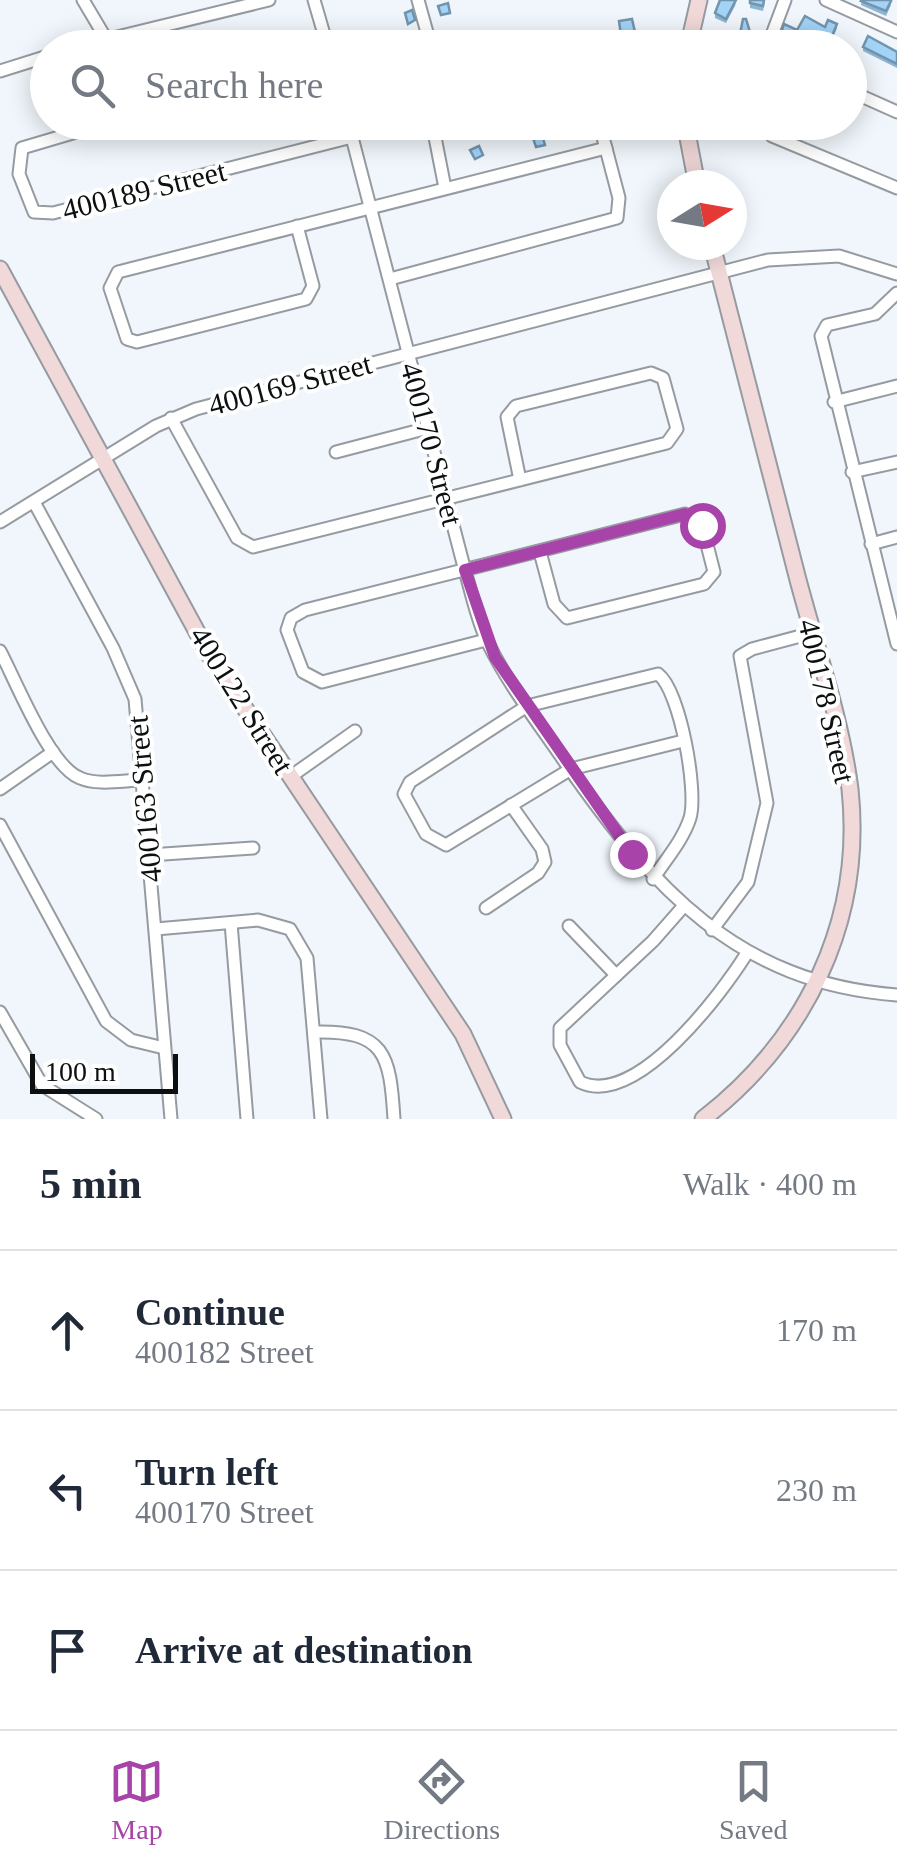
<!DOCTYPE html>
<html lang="en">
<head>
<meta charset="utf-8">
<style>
  :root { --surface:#fff; --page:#f6f6f7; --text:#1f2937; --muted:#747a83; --line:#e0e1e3; --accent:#a743a9 }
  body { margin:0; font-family:"Times New Roman",serif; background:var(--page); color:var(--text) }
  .compass { position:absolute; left:657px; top:170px; width:90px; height:90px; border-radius:50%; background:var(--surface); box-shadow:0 5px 25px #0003; rotate:79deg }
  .scale { position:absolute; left:30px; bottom:25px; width:148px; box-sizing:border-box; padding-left:10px; border:5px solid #0d1011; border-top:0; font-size:28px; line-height:35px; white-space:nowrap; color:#0d1011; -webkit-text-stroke:8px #fff; paint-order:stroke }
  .stop { position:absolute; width:30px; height:30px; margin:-22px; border:8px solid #a743a9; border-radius:50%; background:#fff }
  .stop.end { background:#a743a9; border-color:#fff; box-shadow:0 2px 10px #0008 }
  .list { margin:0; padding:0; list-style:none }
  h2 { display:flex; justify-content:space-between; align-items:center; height:130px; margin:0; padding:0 40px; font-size:42px }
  h2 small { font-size:32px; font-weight:400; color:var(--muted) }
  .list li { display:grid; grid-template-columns:65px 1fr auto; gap:30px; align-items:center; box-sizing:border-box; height:160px; padding:0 40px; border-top:2px solid var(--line) }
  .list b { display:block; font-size:38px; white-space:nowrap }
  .list p { margin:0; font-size:32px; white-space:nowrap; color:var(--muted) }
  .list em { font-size:32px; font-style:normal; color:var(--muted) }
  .icon { flex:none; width:55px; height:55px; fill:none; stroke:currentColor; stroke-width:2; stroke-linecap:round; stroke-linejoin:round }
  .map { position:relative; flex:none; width:897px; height:1119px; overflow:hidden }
  .search { position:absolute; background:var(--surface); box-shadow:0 5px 25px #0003; left:30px; right:30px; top:30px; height:110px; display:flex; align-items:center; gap:25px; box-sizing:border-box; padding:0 35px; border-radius:55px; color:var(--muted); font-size:38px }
  .sheet { height:610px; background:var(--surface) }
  nav { display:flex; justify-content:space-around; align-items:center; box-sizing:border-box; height:140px; border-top:2px solid var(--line); background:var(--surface); font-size:28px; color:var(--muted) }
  nav a { display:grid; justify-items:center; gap:5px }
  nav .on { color:var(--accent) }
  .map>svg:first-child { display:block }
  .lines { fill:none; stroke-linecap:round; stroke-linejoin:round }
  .street-casing { stroke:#959ba0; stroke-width:15 }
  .secondary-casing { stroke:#959ba0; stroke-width:19 }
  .street { stroke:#fff; stroke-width:11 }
  .secondary { stroke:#f1d8d9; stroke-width:15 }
  .wall { fill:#8cb5d4 }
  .shaded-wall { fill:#7294ad }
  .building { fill:#a3d3f7; stroke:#7294ad; stroke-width:2.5 }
  .route { stroke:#a743a9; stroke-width:12 }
  .labels { text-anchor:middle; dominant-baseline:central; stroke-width:8; stroke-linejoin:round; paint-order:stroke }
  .street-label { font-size:30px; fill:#0d1011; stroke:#fff }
</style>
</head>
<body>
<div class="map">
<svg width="897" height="1119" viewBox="0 0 897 1119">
  <rect width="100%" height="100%" fill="#f0f6fb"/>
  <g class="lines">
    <defs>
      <g id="street">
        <path d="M83,0L105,37"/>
        <path d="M314,0L328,48"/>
        <path d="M826,0L897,32"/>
        <path d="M72,48L269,0"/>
        <path d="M406,48L428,36L418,0"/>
        <path d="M767,48L785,0"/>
        <path d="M0,71L48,56"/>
        <path d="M850,91L897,112"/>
        <path d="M110,122L22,148L19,174L34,212L53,213L352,137"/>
        <path d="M348,122L465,571C472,594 477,621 488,643C509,686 540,725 567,765C653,888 737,983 897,995"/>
        <path d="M432,122L445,188"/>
        <path d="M764,122L772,136L897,188"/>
        <path d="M297,226L313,286L306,299L137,342L127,339L110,288L118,272L606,148"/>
        <path d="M390,279L617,218L619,198L599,122"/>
        <path d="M897,293L875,314L827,325L821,336L897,644"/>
        <path d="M834,402L897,386"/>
        <path d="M171,418L237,538L253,547L667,443L677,429L663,378L651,373L516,406L507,417L520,480"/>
        <path d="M336,452L428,428"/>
        <path d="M852,472L897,462"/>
        <path d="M34,502L113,648L135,699L171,1119"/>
        <path d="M0,522L156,426L196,409L768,260L839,256L897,274"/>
        <path d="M871,544L897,537"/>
        <path d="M486,640L322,682L303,672L287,630L291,618L305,610L685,514L702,525L714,572L704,584L567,618L554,604L540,552"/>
        <path d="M0,651C16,681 49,766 80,778C98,786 125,780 144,780"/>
        <path d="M290,777L355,731"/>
        <path d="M0,789L53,752"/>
        <path d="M0,825L106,1021L131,1040L164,1048"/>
        <path d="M149,855L253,848"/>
        <path d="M653,879C666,859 683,840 690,818C698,791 680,690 658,674L527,706L410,782L404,794L426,834L446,845L571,769L683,741"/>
        <path d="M486,908L538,873L545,862L542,849L511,805"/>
        <path d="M682,908L653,941L560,1028V1045L580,1082C636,1109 722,993 747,953"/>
        <path d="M231,923L247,1119"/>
        <path d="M569,926L616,975"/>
        <path d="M156,929L258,920L290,929L307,958L321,1119"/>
        <path d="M712,930L748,882L767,803L740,656L752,649L812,633"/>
        <path d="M0,1012L42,1085L96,1119"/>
        <path d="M314,1032C385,1030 390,1054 394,1119"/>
      </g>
      <g id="secondary">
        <path d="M688,48L699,0"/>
        <path d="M685,122L697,185"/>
        <path d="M0,269L210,656L463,1034L503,1119"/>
        <path d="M703,1119C806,1039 864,921 850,789C841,718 815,645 797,576C769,465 740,355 712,245"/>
      </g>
    </defs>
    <use href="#street" class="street-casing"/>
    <use href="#secondary" class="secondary-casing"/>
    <use href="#street" class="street"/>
    <use href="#secondary" class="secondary"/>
  </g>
  <g class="wall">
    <path d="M750,0H765L763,11L750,8Z"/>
    <path d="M862,0L891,5L886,16L861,5Z"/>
    <path d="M736,4L726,23L715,18V13Z"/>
    <path d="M825,27L837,28L829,48H791L785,46V48H777V44L797,30Z"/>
    <path d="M863,47L897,52V68L863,51Z"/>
  </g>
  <g class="shaded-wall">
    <path d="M499,122H506L483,132V129Z"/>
    <path d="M742,122H750V124L734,131V126Z"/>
  </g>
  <g class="building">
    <path d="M720,0H736L726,19L715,13Z"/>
    <path d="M750,0H764L763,6L750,3Z"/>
    <path d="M862,0H889L891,1L886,11L861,1Z"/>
    <path d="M448,3L450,13L441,15L438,6Z"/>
    <path d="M412,10L415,20L408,24L405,13Z"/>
    <path d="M805,16L825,27L828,20L837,24L827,48H823L811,42L805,47L785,42L783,47L777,44L784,24L797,30Z"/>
    <path d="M632,19L637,41L629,43V48H611L622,43L619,21Z"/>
    <path d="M743,19H746L750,32V48H710L711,42L738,44Z"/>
    <path d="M575,33L582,48H555Z"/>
    <path d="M868,36L897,52V64L863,47Z"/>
    <path d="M481,122H499L483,129Z"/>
    <path d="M650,122H659V130L651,131Z"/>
    <path d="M542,135L545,145L536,147L533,138Z"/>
    <path d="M479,146L483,155L475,159L470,150Z"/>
  </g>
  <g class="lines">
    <path class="route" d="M632,854L495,657L465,570L685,514L702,525"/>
  </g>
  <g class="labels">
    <g class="street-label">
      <text transform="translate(144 190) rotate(-14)">400189 Street</text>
      <text transform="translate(290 384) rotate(-15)">400169 Street</text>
      <text transform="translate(432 444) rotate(75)">400170 Street</text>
      <text transform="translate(242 700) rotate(58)">400122 Street</text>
      <text transform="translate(827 701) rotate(77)">400178 Street</text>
      <text transform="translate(144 799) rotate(-95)">400163 Street</text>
    </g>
  </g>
</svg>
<svg class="compass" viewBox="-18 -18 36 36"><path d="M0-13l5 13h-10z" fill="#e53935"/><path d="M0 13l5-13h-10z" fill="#747a83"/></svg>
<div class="scale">100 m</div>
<div class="stop" style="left:702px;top:525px"></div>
<div class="stop end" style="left:632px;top:854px"></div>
<div class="search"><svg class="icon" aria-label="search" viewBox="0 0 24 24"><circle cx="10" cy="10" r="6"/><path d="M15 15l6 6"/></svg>Search here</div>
</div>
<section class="sheet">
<h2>5 min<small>Walk · 400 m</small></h2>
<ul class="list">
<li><svg class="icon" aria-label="ahead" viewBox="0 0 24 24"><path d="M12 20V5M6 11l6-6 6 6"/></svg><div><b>Continue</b><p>400182 Street</p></div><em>170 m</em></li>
<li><svg class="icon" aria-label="left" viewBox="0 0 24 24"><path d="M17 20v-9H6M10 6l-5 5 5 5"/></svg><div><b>Turn left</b><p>400170 Street</p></div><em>230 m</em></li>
<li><svg class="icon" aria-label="arrive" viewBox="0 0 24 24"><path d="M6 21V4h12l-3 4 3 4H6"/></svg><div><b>Arrive at destination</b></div></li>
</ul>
</section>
<nav>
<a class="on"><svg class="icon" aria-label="map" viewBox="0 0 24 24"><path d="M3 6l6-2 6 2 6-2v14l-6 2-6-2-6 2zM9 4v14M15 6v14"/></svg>Map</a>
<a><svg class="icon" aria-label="directions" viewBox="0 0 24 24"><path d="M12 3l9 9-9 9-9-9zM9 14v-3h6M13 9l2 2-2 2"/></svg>Directions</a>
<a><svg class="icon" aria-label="saved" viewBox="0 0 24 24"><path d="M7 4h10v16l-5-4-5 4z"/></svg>Saved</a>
</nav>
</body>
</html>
